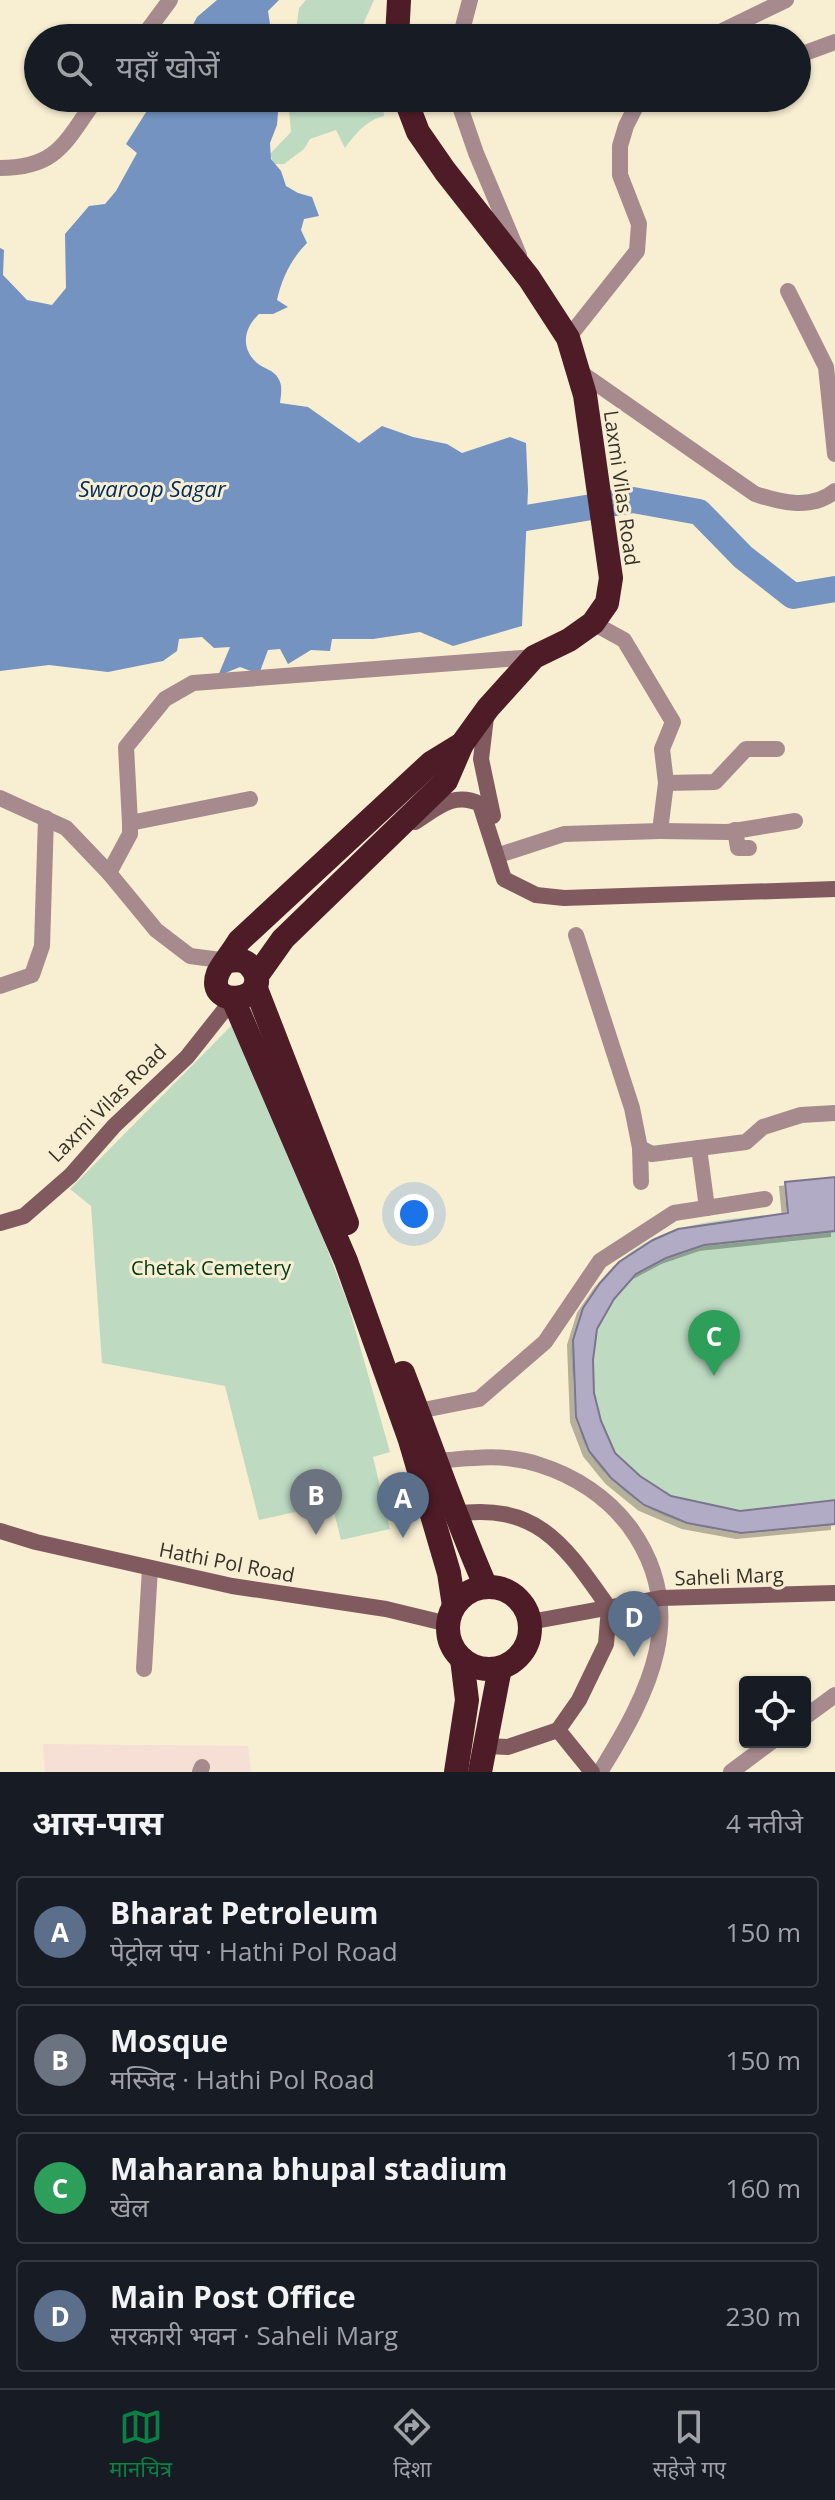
<!DOCTYPE html>
<html lang="hi">
<head>
<meta charset="utf-8">
<style>
  :root { --surface:#171b24; --page:#20242c; --text:#f1f3f6; --muted:#9ea1a6; --line:#363941; --accent:#0b8043 }
  body { margin:0; font-family:"Open Sans","Noto Sans Devanagari",sans-serif; background:var(--page); color:var(--text) }
  .controls { position:absolute; right:24px; bottom:24px; display:grid; overflow:hidden; border-radius:8px; box-shadow:0 2px 6px #0004 }
  .controls button { width:72px; height:72px; display:grid; place-items:center; padding:0; border:0; border-bottom:2px solid var(--line); background:var(--surface); color:var(--text); font:40px sans-serif }
  .you { position:absolute; left:414px; top:1214px; width:28px; height:28px; margin:-20px; border:6px solid #fff; border-radius:50%; background:#1a73e8; box-shadow:0 0 0 12px #1a73e833 }
  .badge { display:grid; place-items:center; width:52px; height:52px; border-radius:50%; background:var(--accent); color:#fff; font-size:26px; font-weight:700 }
  .pin { position:absolute; translate:-50% -66px; filter:drop-shadow(0 2px 4px #0008) }
  .pin::after { content:''; position:absolute; top:42px; width:28px; height:24px; background:inherit; clip-path:polygon(0 0,100% 0,50% 100%) }
  .list { margin:0; padding:0; list-style:none }
  h2 { display:flex; justify-content:space-between; align-items:center; height:104px; margin:0; padding:0 32px; font-size:34px }
  h2 small { font-size:26px; font-weight:400; color:var(--muted) }
  .list li { display:grid; grid-template-columns:52px 1fr auto; gap:24px; align-items:center; box-sizing:border-box; height:112px; margin:0 16px 16px; padding:0 16px; border:2px solid var(--line); border-radius:8px }
  .list b { display:block; font-size:30px; white-space:nowrap }
  .list p { margin:0; font-size:26px; white-space:nowrap; color:var(--muted) }
  .list em { font-size:26px; font-style:normal; color:var(--muted) }
  .icon { flex:none; width:44px; height:44px; fill:none; stroke:currentColor; stroke-width:2; stroke-linecap:round; stroke-linejoin:round }
  .map { position:relative; flex:none; width:835px; height:1772px; overflow:hidden }
  .search { position:absolute; background:var(--surface); box-shadow:0 2px 6px #0004; left:24px; right:24px; top:24px; height:88px; display:flex; align-items:center; gap:20px; box-sizing:border-box; padding:0 28px; border-radius:44px; color:var(--muted); font-size:30px }
  .sheet { height:616px; background:var(--surface) }
  nav { display:flex; justify-content:space-around; align-items:center; box-sizing:border-box; height:112px; border-top:2px solid var(--line); background:var(--surface); font-size:22px; color:var(--muted) }
  nav a { display:grid; justify-items:center; gap:4px }
  nav .on { color:var(--accent) }
  .map>svg:first-child { display:block }
  .medical { fill:#f6dfd4 }
  .green { fill:#bedbc2 }
  .water { fill:#7493c0 }
  .lines { fill:none; stroke-linecap:round; stroke-linejoin:round }
  .river { stroke:#7493c0; stroke-width:26 }
  .building { fill:#b1abc5; stroke:#7b758d; stroke-width:2; filter:url(#shadow) }
  .street { stroke:#a68a8d; stroke-width:16 }
  .secondary { stroke:#815a5f; stroke-width:16 }
  .highway { stroke:#4e1c26; stroke-width:24 }
  .labels { text-anchor:middle; dominant-baseline:central; stroke-width:6; stroke-linejoin:round; paint-order:stroke }
  .street-label { font-size:20px; fill:#363228; stroke:#f8eed2 }
  .park-label { font-size:20px; fill:#003913; stroke:#f8eed2 }
  .water-label { font-size:22px; font-style:italic; fill:#012b62; stroke:#f8eed2 }
</style>
</head>
<body>
<div class="map">
<svg width="835" height="1772" viewBox="0 0 835 1772">
  <defs>
    <filter id="shadow"><feDropShadow dx="-5" dy="5" stdDeviation="0" flood-color="#0004"/></filter>
  </defs>
  <rect width="100%" height="100%" fill="#f8eed2"/>
  <path class="medical" d="M43,1744L248,1746L251,1772H45Z"/>
  <g class="green">
    <path d="M306,0H374L362,27L367,38H295L299,8Z"/>
    <path d="M288,98H382L384,116C368,119 354,135 345,148L336,130L310,139L304,149L284,164H274L270,154L291,132Z"/>
    <path d="M233,1024L290,1151L348,1304L390,1452L373,1457L390,1529L341,1540L332,1504L259,1520L225,1386L102,1363L91,1206L70,1189Z"/>
    <path d="M835,1177V1524C768,1530 708,1542 645,1506C625,1494 600,1471 588,1451C577,1431 575,1408 574,1386C573,1371 570,1352 573,1337C582,1301 608,1266 640,1246C682,1219 739,1219 787,1213L785,1182Z"/>
  </g>
  <g class="water">
    <path d="M217,0H279L268,11L270,24L260,38H186L197,17Z"/>
    <path d="M155,98H279L277,125L270,143L271,159L281,171L286,186L298,193L312,197L319,216L304,219L301,230L307,243C291,259 282,278 277,300L288,307L273,314H259C244,328 240,348 257,363C264,369 274,370 278,378C283,385 281,394 280,403L308,407L359,443L382,426L413,437L447,444L462,453L510,437L526,443L528,490L522,626L453,646L420,632L373,639H332L330,651L311,650L288,664L280,649L268,650L259,674L240,667L218,676L230,647L214,648L202,637L179,639L177,651L163,661L108,672L49,665L0,671V248L4,250L3,275L27,300L52,305L66,288L65,234L89,206L105,204L116,191L137,153L126,144Z"/>
  </g>
  <g class="lines">
    <path class="river" d="M526,518L633,500L699,512L743,557L793,596L835,589"/>
  </g>
  <path class="building" d="M835,1177V1231L704,1245L666,1258L636,1274L614,1299L597,1329L593,1360L594,1393L601,1421L615,1453L640,1476L671,1496L740,1511L835,1500V1524L741,1533L687,1523L644,1505L611,1478L589,1451L576,1417L573,1340L583,1308L600,1283L619,1262L653,1240L678,1229L788,1213L785,1182Z"/>
  <g class="lines">
    <g class="street">
      <path d="M142,38L170,0"/>
      <path d="M460,38L470,0"/>
      <path d="M708,38L786,0"/>
      <path d="M797,56L835,42"/>
      <path d="M457,98L476,153L519,255"/>
      <path d="M0,168C59,168 66,140 97,98"/>
      <path d="M788,291L826,367L835,454"/>
      <path d="M568,338L637,251L639,224L620,175V146L626,126L640,98"/>
      <path d="M580,372L755,494C782,503 812,510 835,491"/>
      <path d="M666,783L715,782L746,749H777"/>
      <path d="M0,798L66,828L109,873L156,930L190,956L228,961"/>
      <path d="M130,823L126,747L165,699L193,683L534,657"/>
      <path d="M735,830L738,848H749"/>
      <path d="M660,831L728,832L795,821"/>
      <path d="M502,854L564,834L660,831L666,783L662,749L673,722L624,640L593,623"/>
      <path d="M109,873L130,834V823L250,799"/>
      <path d="M576,935L632,1108L640,1148L652,1154L746,1142L763,1127L801,1115L835,1113"/>
      <path d="M0,986L32,975L42,946L46,818"/>
      <path d="M640,1148L641,1182"/>
      <path d="M699,1148L707,1208"/>
      <path d="M408,1413L479,1399L545,1342L600,1261L674,1213L765,1199"/>
      <path d="M438,1460C450,1461 461,1458 474,1458C496,1456 519,1458 540,1465C575,1476 607,1497 629,1526C692,1612 649,1693 600,1772"/>
      <path d="M144,1669L150,1568"/>
      <path d="M805,1717L835,1695"/>
      <path d="M200,1772L202,1767"/>
      <path d="M731,1772L771,1742"/>
    </g>
    <g class="secondary">
      <path d="M486,717L481,759L493,816"/>
      <path d="M415,822C437,808 454,791 480,804L504,879L536,895L564,898L835,889"/>
      <path d="M0,1223L24,1216L71,1175L114,1126L187,1057L233,999"/>
      <path d="M454,1514C539,1502 565,1546 609,1608L606,1644L579,1700L558,1730L508,1747L486,1746"/>
      <path d="M0,1531L36,1542L232,1586L386,1609L448,1624"/>
      <path d="M530,1622L661,1598L835,1593"/>
      <path d="M558,1730L592,1772"/>
    </g>
    <g class="highway">
      <path d="M397,38L399,0"/>
      <path d="M228,961C237,960 245,959 251,967C278,1001 203,1012 218,973C221,966 234,950 239,941L431,763L462,744L488,708L534,657L569,640L593,623L607,603L611,578L585,395L568,338L529,278L445,171L418,132L405,98"/>
      <path d="M256,977L283,939L446,781L462,744"/>
      <path d="M255,986L347,1223"/>
      <path d="M233,999L346,1261L410,1440L449,1573L454,1606"/>
      <path d="M403,1373C431,1445 455,1517 486,1587"/>
      <circle cx="489" cy="1628" r="41"/>
      <path d="M456,1772L467,1700L462,1659"/>
      <path d="M480,1772L500,1668"/>
    </g>
  </g>
  <g class="labels">
    <g class="street-label">
      <text transform="translate(622 488) rotate(82)">Laxmi Vilas Road</text>
      <text transform="translate(107 1103) rotate(-45)">Laxmi Vilas Road</text>
      <text transform="translate(227 1562) rotate(11)">Hathi Pol Road</text>
      <text transform="translate(729 1576) rotate(-2)">Saheli Marg</text>
    </g>
    <g class="park-label">
      <text x="211" y="1267">Chetak Cemetery</text>
    </g>
    <g class="water-label">
      <text x="152" y="488">Swaroop Sagar</text>
    </g>
  </g>
</svg>
<div class="controls">
<button><svg class="icon" aria-label="locate" viewBox="0 0 24 24"><circle cx="12" cy="12" r="6"/><path d="M12 2v4M12 18v4M2 12h4M18 12h4"/></svg></button>
</div>
<div class="you"></div>
<div class="pin badge" style="left:403px;top:1538px;background:#5c6f8a">A</div>
<div class="pin badge" style="left:316px;top:1535px;background:#6b7280">B</div>
<div class="pin badge" style="left:714px;top:1376px;background:#2e9e5b">C</div>
<div class="pin badge" style="left:634px;top:1657px;background:#5c6f8a">D</div>
<div class="search"><svg class="icon" aria-label="search" viewBox="0 0 24 24"><circle cx="10" cy="10" r="6"/><path d="M15 15l6 6"/></svg>यहाँ खोजें</div>
</div>
<section class="sheet">
<h2>आस-पास<small>4 नतीजे</small></h2>
<ul class="list">
<li><span class="badge" style="background:#5c6f8a">A</span><div><b>Bharat Petroleum</b><p>पेट्रोल पंप · Hathi Pol Road</p></div><em>150 m</em></li>
<li><span class="badge" style="background:#6b7280">B</span><div><b>Mosque</b><p>मस्जिद · Hathi Pol Road</p></div><em>150 m</em></li>
<li><span class="badge" style="background:#2e9e5b">C</span><div><b>Maharana bhupal stadium</b><p>खेल</p></div><em>160 m</em></li>
<li><span class="badge" style="background:#5c6f8a">D</span><div><b>Main Post Office</b><p>सरकारी भवन · Saheli Marg</p></div><em>230 m</em></li>
</ul>
</section>
<nav>
<a class="on"><svg class="icon" aria-label="map" viewBox="0 0 24 24"><path d="M3 6l6-2 6 2 6-2v14l-6 2-6-2-6 2zM9 4v14M15 6v14"/></svg>मानचित्र</a>
<a><svg class="icon" aria-label="directions" viewBox="0 0 24 24"><path d="M12 3l9 9-9 9-9-9zM9 14v-3h6M13 9l2 2-2 2"/></svg>दिशा</a>
<a><svg class="icon" aria-label="saved" viewBox="0 0 24 24"><path d="M7 4h10v16l-5-4-5 4z"/></svg>सहेजे गए</a>
</nav>
</body>
</html>
